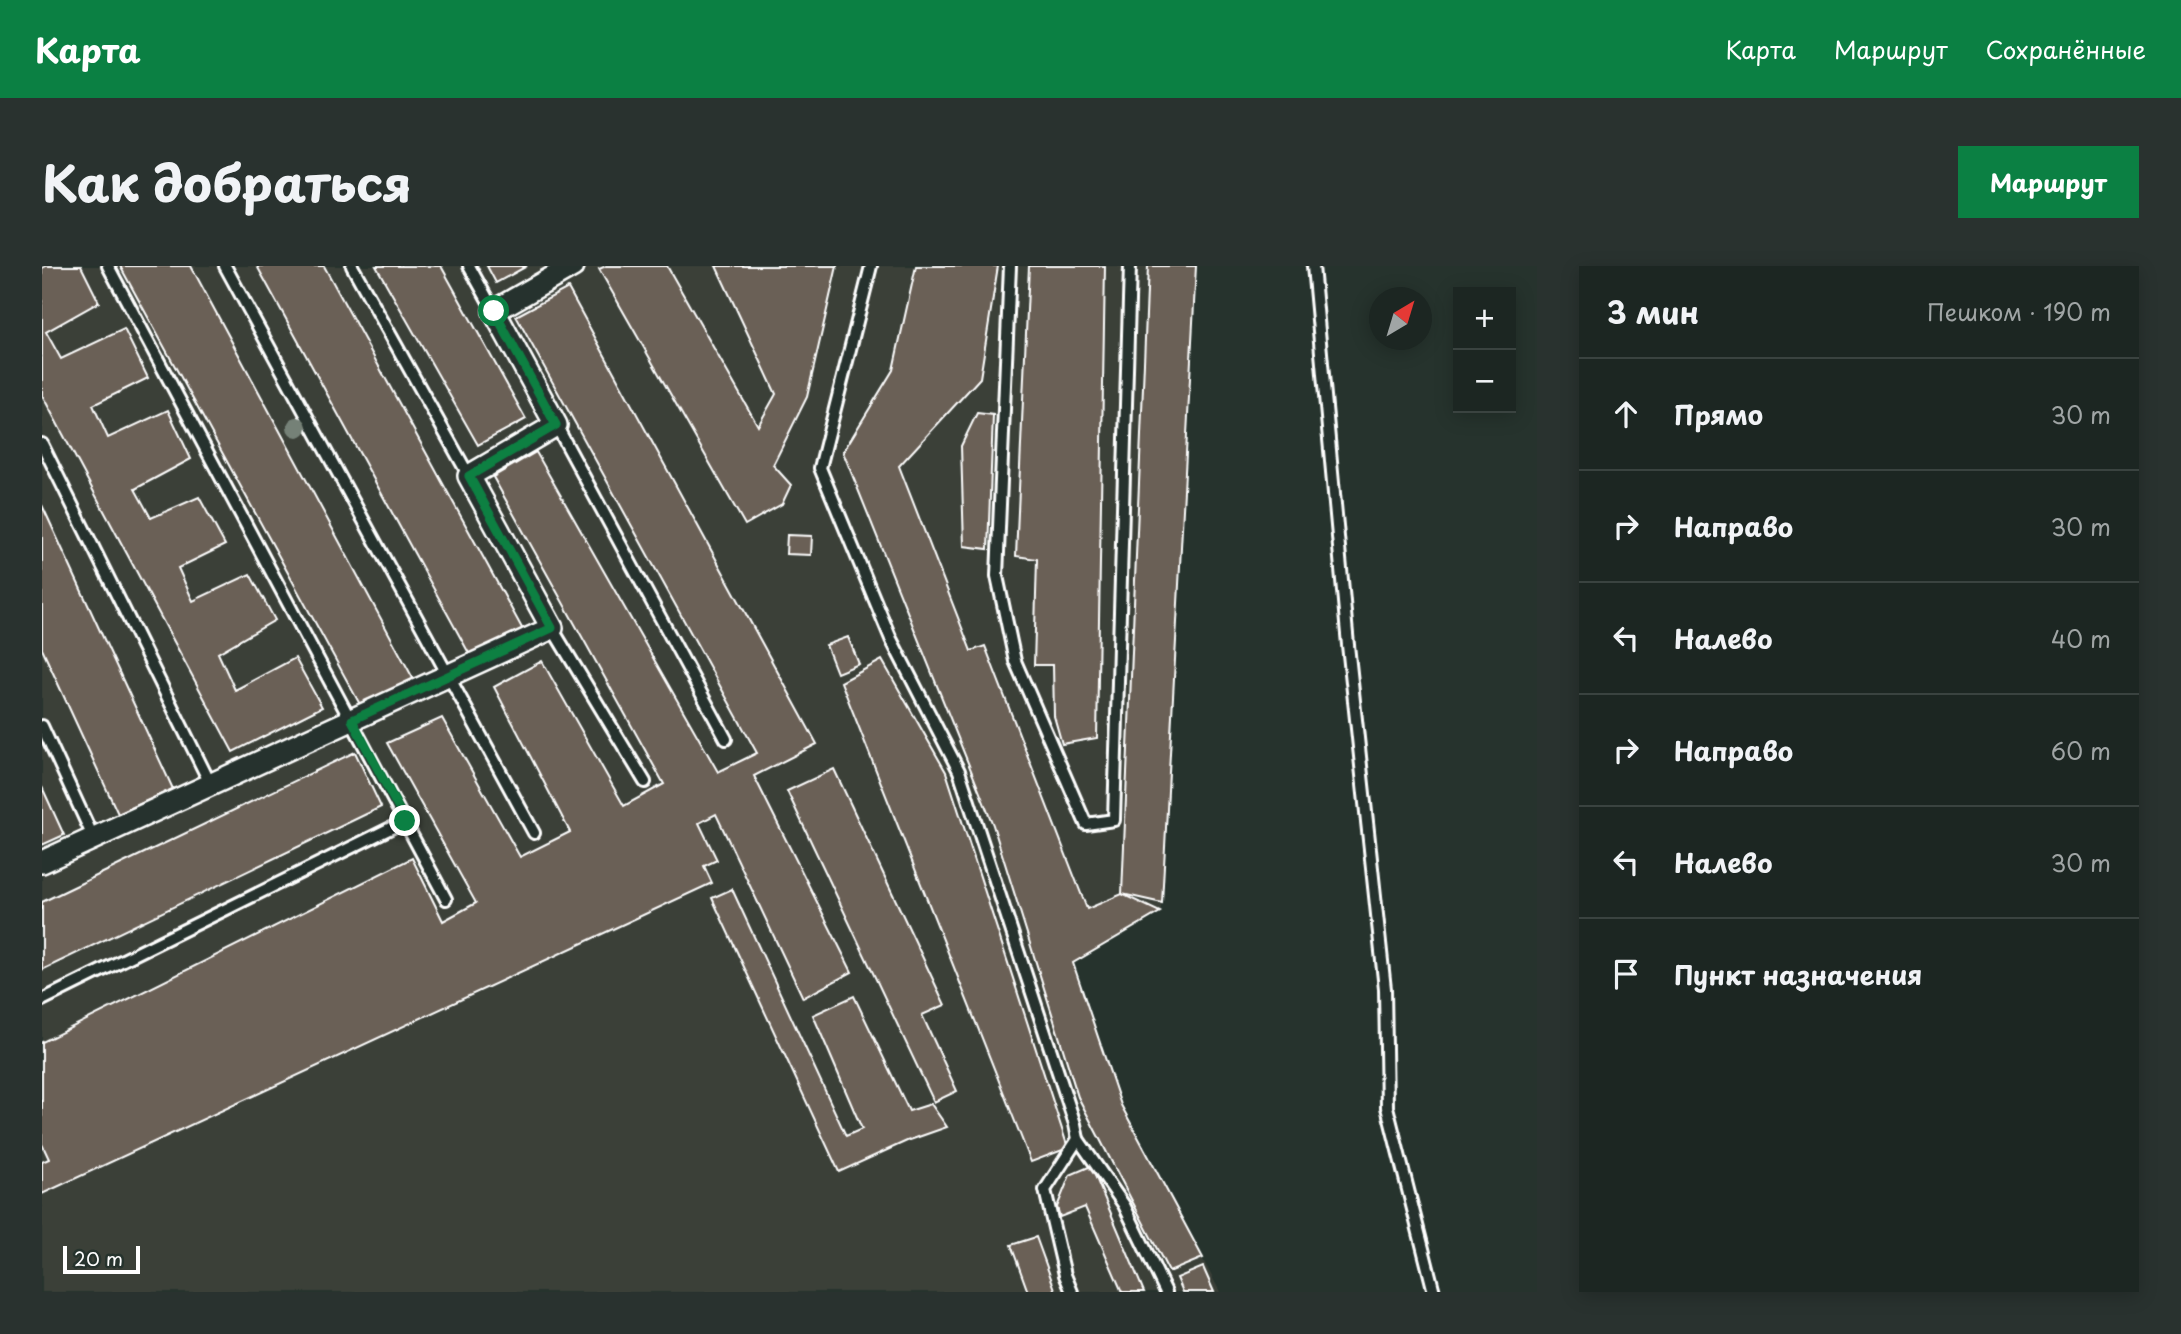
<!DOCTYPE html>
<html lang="ru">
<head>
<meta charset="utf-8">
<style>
  :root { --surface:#1c2622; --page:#29322f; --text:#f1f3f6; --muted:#a0a5a5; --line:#3a4340; --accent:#0b8043 }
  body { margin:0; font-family:"Playpen Sans",sans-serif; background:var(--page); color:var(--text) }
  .controls { position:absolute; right:21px; top:21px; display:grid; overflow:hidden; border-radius:0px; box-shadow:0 4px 18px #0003 }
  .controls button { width:63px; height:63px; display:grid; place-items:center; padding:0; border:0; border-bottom:2px solid var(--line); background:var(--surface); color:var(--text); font:35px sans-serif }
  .compass { position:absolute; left:1327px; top:21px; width:63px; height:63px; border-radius:50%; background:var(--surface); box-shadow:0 4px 18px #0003; rotate:38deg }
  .scale { position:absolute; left:21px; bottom:18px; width:77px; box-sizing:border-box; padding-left:7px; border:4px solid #fff; border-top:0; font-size:19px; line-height:24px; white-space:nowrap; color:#fff; -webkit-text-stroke:5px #26332d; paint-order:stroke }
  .stop { position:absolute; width:21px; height:21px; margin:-16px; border:5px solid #0b8043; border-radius:50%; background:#fff }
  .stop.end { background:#0b8043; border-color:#fff; box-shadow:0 2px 7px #0008 }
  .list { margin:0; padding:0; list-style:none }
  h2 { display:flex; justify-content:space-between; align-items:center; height:91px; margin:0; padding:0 28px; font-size:30px }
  h2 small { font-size:23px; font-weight:400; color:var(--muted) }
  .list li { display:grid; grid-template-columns:46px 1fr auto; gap:21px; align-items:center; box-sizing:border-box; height:112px; padding:0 28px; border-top:2px solid var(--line) }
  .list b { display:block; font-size:26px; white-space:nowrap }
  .list em { font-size:23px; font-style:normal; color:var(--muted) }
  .icon { flex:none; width:38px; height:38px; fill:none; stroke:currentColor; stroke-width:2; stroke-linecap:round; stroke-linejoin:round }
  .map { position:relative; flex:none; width:1495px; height:1026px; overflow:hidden; border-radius:0px }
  header { display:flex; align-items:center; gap:42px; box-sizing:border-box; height:98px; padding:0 35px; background:var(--accent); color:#fff }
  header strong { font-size:33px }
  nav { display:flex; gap:38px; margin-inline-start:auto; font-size:24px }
  .intro { display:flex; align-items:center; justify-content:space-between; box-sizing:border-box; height:168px; padding:0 42px }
  h1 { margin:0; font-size:49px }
  .button { padding:18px 32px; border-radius:0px; background:var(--accent); color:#fff; font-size:24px; font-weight:700 }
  main { display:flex; gap:42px; padding:0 42px }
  aside { flex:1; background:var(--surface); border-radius:0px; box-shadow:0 4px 18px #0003 }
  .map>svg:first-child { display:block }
  .built { fill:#3b4039 }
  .building { fill:#6b6056; stroke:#fff; stroke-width:2 }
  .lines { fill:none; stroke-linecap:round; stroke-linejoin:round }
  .lane-casing { stroke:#fff; stroke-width:16 }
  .street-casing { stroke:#fff; stroke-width:26 }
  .lane { stroke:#26332d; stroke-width:10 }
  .street { stroke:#26332d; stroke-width:21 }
  .tree { fill:#748177 }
  .route { stroke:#0b8043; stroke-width:9 }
</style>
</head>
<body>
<header>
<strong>Карта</strong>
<nav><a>Карта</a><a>Маршрут</a><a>Сохранённые</a></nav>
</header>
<div class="intro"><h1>Как добраться</h1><a class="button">Маршрут</a></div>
<main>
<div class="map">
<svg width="1495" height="1026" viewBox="0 0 1495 1026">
  <rect width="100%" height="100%" fill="#26332d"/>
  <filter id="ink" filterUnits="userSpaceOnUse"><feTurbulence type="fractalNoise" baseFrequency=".0143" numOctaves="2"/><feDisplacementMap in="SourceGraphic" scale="14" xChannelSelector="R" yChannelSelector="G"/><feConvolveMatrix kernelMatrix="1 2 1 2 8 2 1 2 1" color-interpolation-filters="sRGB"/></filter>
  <g filter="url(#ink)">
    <path class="built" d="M0,0H1154L1120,637L1118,646L1031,698L1079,839L1178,1026H0Z"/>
    <g class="building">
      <path d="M4,0H39L57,36L4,66L19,93L82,63L106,112L51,139L66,172L126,144L149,193L93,223L109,252L157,231L183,279L136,302L151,335L208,308L233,354L176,387L193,424L253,392L280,441L191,486L0,129V2Z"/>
      <path d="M78,0H149L373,416L321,444Z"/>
      <path d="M215,0H282L481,364L429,391Z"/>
      <path d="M334,0H399L484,153L436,179Z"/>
      <path d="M445,0H485L454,17Z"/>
      <path d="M564,0H625L716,160L734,128L674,0H795L765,131L731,199L749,219L740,238L703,259L557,3Z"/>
      <path d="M874,0H956L938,112L857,200L929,385L943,380L1045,643L1080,628L1118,646L1031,697L1079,839L1161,992L1127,1006L1036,831L951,559L801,186L851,104Z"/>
      <path d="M987,0H1063L1055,472L1020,478L1012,450L1011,399H992L995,293L974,290Z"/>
      <path d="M1106,0H1154L1120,637L1080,628Z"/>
      <path d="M526,22L775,478L712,510L810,706L761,732L674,548L657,557L675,594L662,600L670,617L0,928V896L7,893L0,878V776L370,592L401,655L434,637L345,477L400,452L478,591L528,566L452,421L500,395L582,540L622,518L451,211L494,186L676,506L715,487L474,50Z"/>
      <path d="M935,147L951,149L946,283L922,280L919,180Z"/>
      <path d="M0,239L131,523L76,548L0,383Z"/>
      <path d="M745,269L770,270L769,289L744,288Z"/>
      <path d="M806,371L817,398L795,407L784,379Z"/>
      <path d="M840,394L904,506L1026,882L989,896L799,416Z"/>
      <path d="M313,486L339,541L0,704V636Z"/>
      <path d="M792,503L903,739L880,749L915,825L892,836L745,525Z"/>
      <path d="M0,521L22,569L0,579Z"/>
      <path d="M690,623L804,870L820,863L771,749L812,730L867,845L889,838L905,861L865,875L797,906L670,632Z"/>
      <path d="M1049,900L1102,1026H1080L1043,941L1018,951L1015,941L1028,909Z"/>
      <path d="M994,971L1014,1026H986L969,979Z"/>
      <path d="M1161,1001L1172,1026H1141L1135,1012Z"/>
    </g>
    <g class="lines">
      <defs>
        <g id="lane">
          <path d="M66,0L404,633"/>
          <path d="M183,0L492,567"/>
          <path d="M310,0L427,210"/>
          <path d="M427,0L452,45"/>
          <path d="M829,0L778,202L849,373L917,505L1033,858L1036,873L1003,924L1023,1009L1030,1026"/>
          <path d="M968,0L955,310L973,395L1044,558L1072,554L1088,0"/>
          <path d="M1271,0L1306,379L1343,723L1345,841L1392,1026"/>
          <path d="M514,159L684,473"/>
          <path d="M0,178L169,519"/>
          <path d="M510,362L603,516"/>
          <path d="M0,460L52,573"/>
          <path d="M0,734L363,555"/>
          <path d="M1036,873L1082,939L1124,1026"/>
        </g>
        <path id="street" d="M0,596L510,362L427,210L514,159L452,45L531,0"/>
      </defs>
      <use href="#lane" class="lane-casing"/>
      <use href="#street" class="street-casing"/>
      <use href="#lane" class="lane"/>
      <use href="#street" class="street"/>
    </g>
    <circle class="tree" cx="255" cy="161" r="10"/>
  </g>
  <g class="lines" filter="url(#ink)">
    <path class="route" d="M363,555L310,454L510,362L427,210L514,159L452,45"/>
  </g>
</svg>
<div class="controls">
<button>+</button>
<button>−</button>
</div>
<svg class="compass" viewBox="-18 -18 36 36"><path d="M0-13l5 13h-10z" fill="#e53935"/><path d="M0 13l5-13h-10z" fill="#a0a5a5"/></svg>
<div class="scale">20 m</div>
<div class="stop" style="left:452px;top:45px"></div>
<div class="stop end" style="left:363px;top:555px"></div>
</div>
<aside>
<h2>3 мин<small>Пешком · 190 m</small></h2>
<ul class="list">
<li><svg class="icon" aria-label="ahead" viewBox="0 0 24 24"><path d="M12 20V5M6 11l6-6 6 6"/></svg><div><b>Прямо</b></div><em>30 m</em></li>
<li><svg class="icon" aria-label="right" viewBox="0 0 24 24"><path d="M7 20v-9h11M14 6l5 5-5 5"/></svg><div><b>Направо</b></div><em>30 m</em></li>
<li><svg class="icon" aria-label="left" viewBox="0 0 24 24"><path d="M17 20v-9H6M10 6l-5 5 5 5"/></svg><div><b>Налево</b></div><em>40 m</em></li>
<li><svg class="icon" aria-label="right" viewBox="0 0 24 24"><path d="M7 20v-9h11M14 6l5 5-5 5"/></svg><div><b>Направо</b></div><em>60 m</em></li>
<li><svg class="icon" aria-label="left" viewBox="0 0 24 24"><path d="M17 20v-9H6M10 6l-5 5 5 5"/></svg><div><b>Налево</b></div><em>30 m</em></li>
<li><svg class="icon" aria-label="arrive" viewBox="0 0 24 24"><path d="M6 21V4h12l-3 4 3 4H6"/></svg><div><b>Пункт назначения</b></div></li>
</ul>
</aside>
</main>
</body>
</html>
